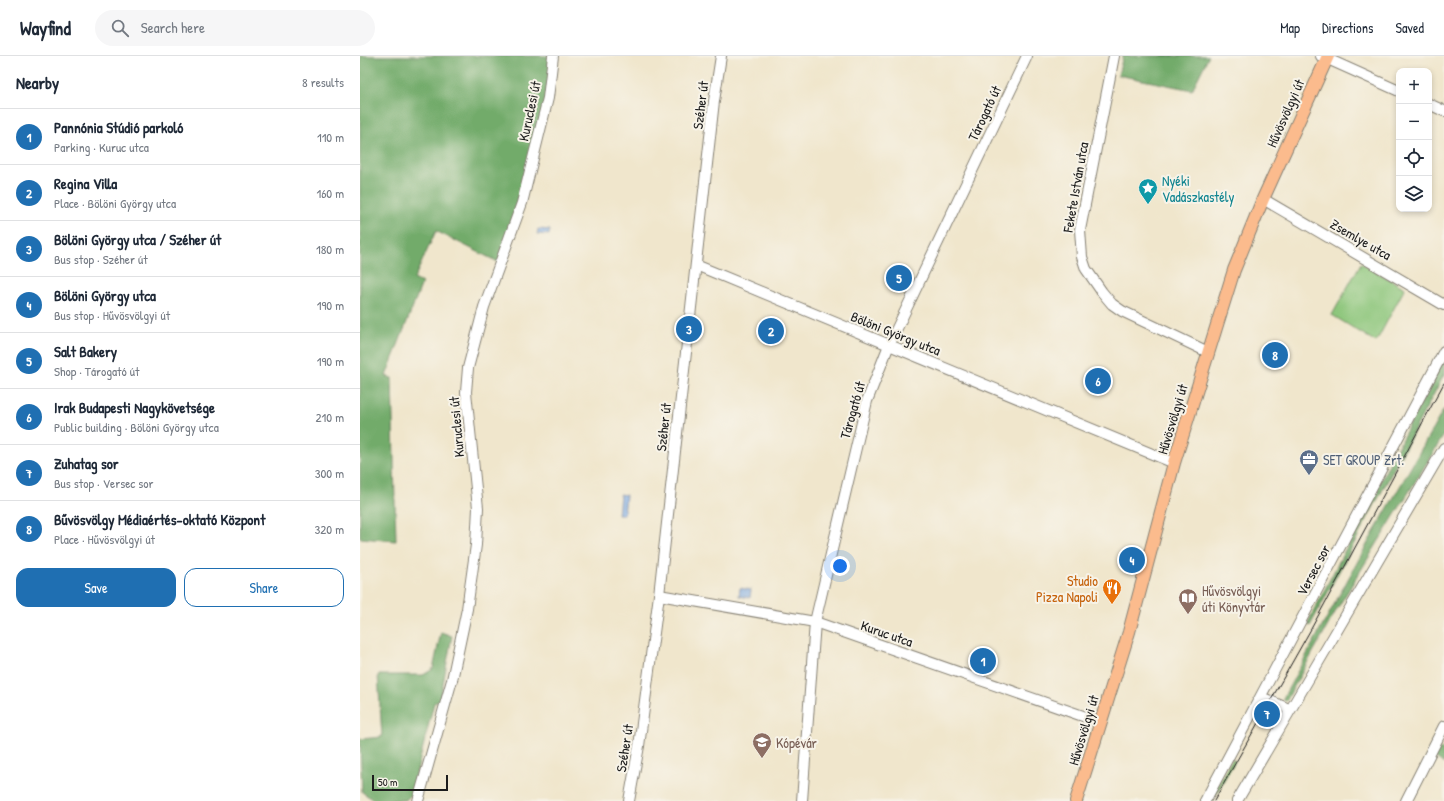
<!DOCTYPE html>
<html lang="en">
<head>
<meta charset="utf-8">
<style>
  :root { --surface:#fff; --page:#f6f6f7; --text:#1f2937; --muted:#747a83; --line:#e0e1e3; --accent:#1f6fb2 }
  body { margin:0; font-family:"Patrick Hand",sans-serif; background:var(--page); color:var(--text) }
  .controls { position:absolute; right:12px; top:12px; display:grid; overflow:hidden; border-radius:8px; box-shadow:0 2px 6px #0003 }
  .controls button { width:36px; height:36px; display:grid; place-items:center; padding:0; border:0; border-bottom:1px solid var(--line); background:var(--surface); color:var(--text); font:20px sans-serif }
  .scale { position:absolute; left:12px; bottom:10px; width:76px; box-sizing:border-box; padding-left:4px; border:2px solid #1c1c1c; border-top:0; font-size:11px; line-height:14px; white-space:nowrap; color:#1c1c1c; -webkit-text-stroke:3px #f7f3e8; paint-order:stroke }
  .you { position:absolute; left:480px; top:510px; width:14px; height:14px; margin:-10px; border:3px solid #fff; border-radius:50%; background:#1a73e8; box-shadow:0 0 0 6px #1a73e833 }
  .badge { display:grid; place-items:center; width:26px; height:26px; border-radius:50%; background:var(--accent); color:#fff; font-size:13px; font-weight:700 }
  .pin { position:absolute; translate:-50% -50%; border:2px solid #fff; box-shadow:0 1px 4px #0006 }
  .list { margin:0; padding:0; list-style:none }
  h2 { display:flex; justify-content:space-between; align-items:center; height:52px; margin:0; padding:0 16px; font-size:17px }
  h2 small { font-size:13px; font-weight:400; color:var(--muted) }
  .list li { display:grid; grid-template-columns:26px 1fr auto; gap:12px; align-items:center; box-sizing:border-box; height:56px; padding:0 16px; border-top:1px solid var(--line) }
  .list b { display:block; font-size:15px; white-space:nowrap }
  .list p { margin:0; font-size:13px; white-space:nowrap; color:var(--muted) }
  .list em { font-size:13px; font-style:normal; color:var(--muted) }
  .actions { display:flex; gap:8px; padding:12px 16px }
  .actions a { flex:1; padding:9px 0; border:1px solid var(--accent); border-radius:12px; text-align:center; font-size:14px; color:var(--accent) }
  .actions .main { background:var(--accent); color:#fff }
  .icon { flex:none; width:22px; height:22px; fill:none; stroke:currentColor; stroke-width:2; stroke-linecap:round; stroke-linejoin:round }
  .map { position:relative; flex:none; width:1084px; height:745px; overflow:hidden }
  header { display:flex; align-items:center; gap:24px; box-sizing:border-box; height:56px; padding:0 20px; background:var(--surface); border-bottom:1px solid var(--line) }
  header strong { font-size:19px }
  nav { display:flex; gap:22px; margin-inline-start:auto; font-size:14px }
  .search { width:280px; height:36px; background:var(--page); display:flex; align-items:center; gap:10px; box-sizing:border-box; padding:0 14px; border-radius:22px; color:var(--muted); font-size:15px }
  main { display:flex }
  aside { flex:1; background:var(--surface) }
  .map>svg:first-child { display:block }
  .green { fill:#8dc67b; stroke:#54714c }
  .forest { fill:#72ab6b; stroke:#476444 }
  .water { fill:#76a4df; stroke:#49607e }
  .lines { fill:none; stroke-linecap:round; stroke-linejoin:round }
  .minor-casing { stroke:#868174; stroke-width:12 }
  .major-casing { stroke:#868174; stroke-width:14 }
  .minor { stroke:#fff; stroke-width:10 }
  .major { stroke:#fbbb8d; stroke-width:12 }
  .tram { stroke:#1c1c1c; stroke-width:1 }
  .labels { text-anchor:middle; dominant-baseline:central; stroke-width:4; stroke-linejoin:round; paint-order:stroke }
  .street-label { font-size:14px; fill:#1c1c1c; stroke:#f7f3e8 }
  .culture-label { font-size:14px; fill:#0d838f; stroke:#f7f3e8; text-anchor:start }
  .service-label { font-size:14px; fill:#4e5e75; stroke:#f7f3e8; text-anchor:start }
  .food-label { font-size:14px; fill:#c56008; stroke:#f7f3e8; text-anchor:end }
  .education-label { font-size:14px; fill:#785e54; stroke:#f7f3e8; text-anchor:start }
</style>
</head>
<body>
<header>
<strong>Wayfind</strong>
<div class="search"><svg class="icon" aria-label="search" viewBox="0 0 24 24"><circle cx="10" cy="10" r="6"/><path d="M15 15l6 6"/></svg>Search here</div>
<nav><a>Map</a><a>Directions</a><a>Saved</a></nav>
</header>
<main>
<aside>
<h2>Nearby<small>8 results</small></h2>
<ul class="list">
<li><span class="badge">1</span><div><b>Pannónia Stúdió parkoló</b><p>Parking · Kuruc utca</p></div><em>110 m</em></li>
<li><span class="badge">2</span><div><b>Regina Villa</b><p>Place · Bölöni György utca</p></div><em>160 m</em></li>
<li><span class="badge">3</span><div><b>Bölöni György utca / Széher út</b><p>Bus stop · Széher út</p></div><em>180 m</em></li>
<li><span class="badge">4</span><div><b>Bölöni György utca</b><p>Bus stop · Hűvösvölgyi út</p></div><em>190 m</em></li>
<li><span class="badge">5</span><div><b>Salt Bakery</b><p>Shop · Tárogató út</p></div><em>190 m</em></li>
<li><span class="badge">6</span><div><b>Irak Budapesti Nagykövetsége</b><p>Public building · Bölöni György utca</p></div><em>210 m</em></li>
<li><span class="badge">7</span><div><b>Zuhatag sor</b><p>Bus stop · Versec sor</p></div><em>300 m</em></li>
<li><span class="badge">8</span><div><b>Bűvösvölgy Médiaértés-oktató Központ</b><p>Place · Hűvösvölgyi út</p></div><em>320 m</em></li>
</ul>
<div class="actions"><a class="main">Save</a><a>Share</a></div>
</aside>
<div class="map">
<svg width="1084" height="745" viewBox="0 0 1084 745">
  <rect width="100%" height="100%" fill="#f7f3e8"/>
  <filter id="ink" filterUnits="userSpaceOnUse"><feTurbulence type="fractalNoise" baseFrequency=".025" numOctaves="2"/><feDisplacementMap in="SourceGraphic" scale="8" xChannelSelector="R" yChannelSelector="G"/><feConvolveMatrix kernelMatrix="1 2 1 2 8 2 1 2 1" color-interpolation-filters="sRGB"/></filter>
  <filter id="wash" filterUnits="userSpaceOnUse"><feTurbulence type="fractalNoise" baseFrequency=".012" numOctaves="4" result="noise"/><feDisplacementMap in="SourceGraphic" scale="16" xChannelSelector="R" yChannelSelector="G"/><feGaussianBlur stdDeviation="0.9" result="paint"/><feColorMatrix in="noise" values="0 0 0 0 0 0 0 0 0 0 0 0 0 0 0 0 0 1.4 0 .05"/><feComposite in="paint" operator="in"/></filter>
  <g filter="url(#wash)">
    <rect width="100%" height="100%" fill="#f0e6cc"/>
    <g class="green">
      <path d="M1001,207L1045,232L1016,286L972,259Z"/>
      <path d="M872,703L875,705L852,745H849Z"/>
    </g>
    <g class="forest">
      <path d="M0,0H193L188,42L140,207L76,175L54,223L62,227L26,320L32,322L36,485L0,482Z"/>
      <path d="M763,0H849L832,34L758,19Z"/>
      <path d="M1084,301V319L950,570L947,568Z"/>
      <path d="M1084,353V379L977,553L926,645L922,644L1005,492Z"/>
      <path d="M81,576L92,580L80,644L74,647L51,739L46,744L15,745L2,736L0,683L22,681L18,619H63L73,613Z"/>
      <path d="M1080,692L1084,695V708L1075,701Z"/>
    </g>
    <g class="water">
      <path d="M178,173L190,174L189,179L177,178Z"/>
      <path d="M260,438L266,439L264,459H258Z"/>
      <path d="M380,532L391,534L390,542L379,540Z"/>
    </g>
  </g>
  <g filter="url(#ink)">
    <g class="lines">
      <defs>
        <g id="minor">
          <path d="M754,0L720,174L722,201L726,213L742,236L752,248L762,255L848,296"/>
          <path d="M961,0L1039,35"/>
          <path d="M1069,48L1084,55"/>
          <path d="M903,143L1084,249"/>
          <path d="M336,209L814,407"/>
          <path d="M299,539L455,566L740,666"/>
          <path d="M901,641L929,653"/>
          <path d="M58,745L92,624L107,553L116,489L118,452L106,336L108,312L124,251L162,147L188,42L193,0"/>
          <path d="M269,745L279,690L299,539L354,45L361,0"/>
          <path d="M442,745L455,566L507,345L529,289L667,0"/>
          <path d="M845,745L1084,295"/>
          <path d="M877,745L1084,392"/>
          <path d="M1046,745L1084,670"/>
        </g>
        <path id="major" d="M716,745L769,576L814,407L874,214L903,143L968,0"/>
      </defs>
      <use href="#minor" class="minor-casing"/>
      <use href="#major" class="major-casing"/>
      <use href="#minor" class="minor"/>
      <use href="#major" class="major"/>
      <path class="tram" d="M854,745L951,573L1084,327"/>
    </g>
  </g>
  <defs>
    <symbol id="sight-pin" viewBox="-11 -11 22 30"><path d="M0 17L-7.5 6A9.5 9.5 0 1 1 7.5 6Z" fill="#0f9aa8" stroke="#f7f3e8"/><path d="M0-6L1.8-2.2L6-1.7L2.9 1.2L3.7 5.4L0 3.3L-3.7 5.4L-2.9 1.2L-6-1.7L-1.8-2.2Z" fill="#fff"/></symbol>
    <symbol id="office-pin" viewBox="-11 -11 22 30"><path d="M0 17L-7.5 6A9.5 9.5 0 1 1 7.5 6Z" fill="#5c6f8a" stroke="#f7f3e8"/><path d="M-6-3h4V-5.5h4V-3h4V5H-6ZM-1-4.5V-3h2v-1.5ZM-6 0V1H6V0Z" fill="#fff"/></symbol>
    <symbol id="restaurant-pin" viewBox="-11 -11 22 30"><path d="M0 17L-7.5 6A9.5 9.5 0 1 1 7.5 6Z" fill="#e8710a" stroke="#f7f3e8"/><path d="M-5-6h1v4h1v-4h1v4h1v-4h1v5L-1.5 .5V6h-2V.5L-5-1ZM5-6V6H3V1.5H1.5Q1.5-4 5-6Z" fill="#fff"/></symbol>
    <symbol id="library-pin" viewBox="-11 -11 22 30"><path d="M0 17L-7.5 6A9.5 9.5 0 1 1 7.5 6Z" fill="#8d6e63" stroke="#f7f3e8"/><path d="M-6-4Q-3-5.5-.7-3.5V5Q-3 3-6 4ZM6-4Q3-5.5 .7-3.5V5Q3 3 6 4Z" fill="#fff"/></symbol>
    <symbol id="school-pin" viewBox="-11 -11 22 30"><path d="M0 17L-7.5 6A9.5 9.5 0 1 1 7.5 6Z" fill="#8d6e63" stroke="#f7f3e8"/><path d="M0-5L7-2L0 1L-7-2ZM-4 1L0 2.5L4 1V4Q0 6-4 4Z" fill="#fff"/></symbol>
  </defs>
  <g fill-rule="evenodd">
    <use href="#sight-pin" x="777" y="121" width="22" height="30"/>
    <use href="#office-pin" x="938" y="392" width="22" height="30"/>
    <use href="#restaurant-pin" x="741" y="521" width="22" height="30"/>
    <use href="#library-pin" x="817" y="531" width="22" height="30"/>
    <use href="#school-pin" x="391" y="675" width="22" height="30"/>
  </g>
  <g class="labels">
    <g class="street-label">
      <text transform="translate(340 49) rotate(-83)">Széher út</text>
      <text transform="translate(169 55) rotate(-78)">Kuruclesi út</text>
      <text transform="translate(624 57) rotate(-65)">Tárogató út</text>
      <text transform="translate(925 57) rotate(-66)">Hűvösvölgyi út</text>
      <text transform="translate(715 131) rotate(-80)">Fekete István utca</text>
      <text transform="translate(1001 183) rotate(30)">Zsemlye utca</text>
      <text transform="translate(536 277) rotate(22)">Bölöni György utca</text>
      <text transform="translate(492 354) rotate(-74)">Tárogató út</text>
      <text transform="translate(812 363) rotate(-73)">Hűvösvölgyi út</text>
      <text transform="translate(96 371) rotate(-95)">Kuruclesi út</text>
      <text transform="translate(303 371) rotate(-84)">Széher út</text>
      <text transform="translate(953 514) rotate(-62)">Versec sor</text>
      <text transform="translate(527 577) rotate(19)">Kuruc utca</text>
      <text transform="translate(723 674) rotate(-73)">Hűvösvölgyi út</text>
      <text transform="translate(264 692) rotate(-81)">Széher út</text>
    </g>
    <g class="culture-label">
      <text x="802" y="124">Nyéki<tspan x="802" dy="16">Vadászkastély</tspan></text>
    </g>
    <g class="service-label">
      <text x="963" y="403">SET GROUP Zrt.</text>
    </g>
    <g class="food-label">
      <text x="738" y="524">Studio<tspan x="738" dy="16">Pizza Napoli</tspan></text>
    </g>
    <g class="education-label">
      <text x="842" y="534">Hűvösvölgyi<tspan x="842" dy="16">úti Könyvtár</tspan></text>
      <text x="416" y="686">Kópévár</text>
    </g>
  </g>
</svg>
<div class="controls">
<button>+</button>
<button>−</button>
<button><svg class="icon" aria-label="locate" viewBox="0 0 24 24"><circle cx="12" cy="12" r="6"/><path d="M12 2v4M12 18v4M2 12h4M18 12h4"/></svg></button>
<button><svg class="icon" aria-label="layers" viewBox="0 0 24 24"><path d="M12 4l9 5-9 5-9-5zM3 14l9 5 9-5"/></svg></button>
</div>
<div class="scale">50 m</div>
<div class="you"></div>
<div class="pin badge" style="left:623px;top:605px">1</div>
<div class="pin badge" style="left:411px;top:275px">2</div>
<div class="pin badge" style="left:329px;top:273px">3</div>
<div class="pin badge" style="left:772px;top:504px">4</div>
<div class="pin badge" style="left:539px;top:222px">5</div>
<div class="pin badge" style="left:738px;top:325px">6</div>
<div class="pin badge" style="left:907px;top:658px">7</div>
<div class="pin badge" style="left:915px;top:299px">8</div>
</div>
</main>
</body>
</html>
